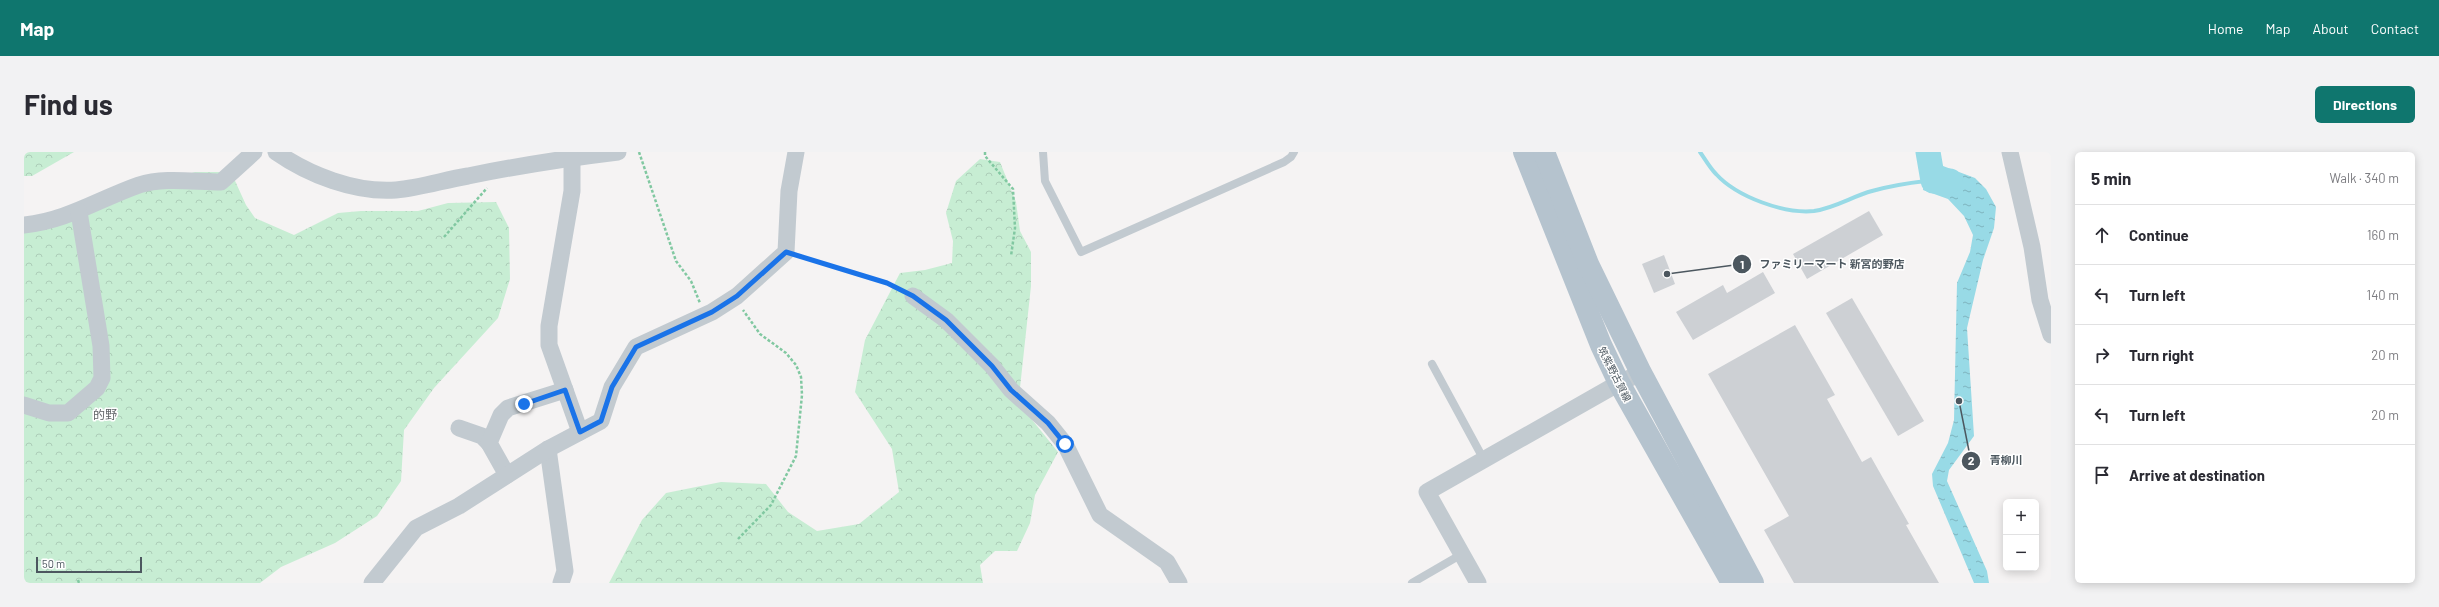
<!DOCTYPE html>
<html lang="en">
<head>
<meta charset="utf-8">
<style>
  :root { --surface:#fff; --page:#f2f2f3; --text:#2b2b33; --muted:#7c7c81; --line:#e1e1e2; --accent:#0f766e }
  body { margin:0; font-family:Barlow,"Noto Sans JP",sans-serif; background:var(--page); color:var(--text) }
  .controls { position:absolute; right:12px; bottom:12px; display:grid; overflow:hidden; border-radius:6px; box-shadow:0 2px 10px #0003 }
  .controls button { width:36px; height:36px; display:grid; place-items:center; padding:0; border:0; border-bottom:1px solid var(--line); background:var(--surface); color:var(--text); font:20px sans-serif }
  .scale { position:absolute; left:12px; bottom:10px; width:106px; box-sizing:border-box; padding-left:4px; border:2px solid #4c575f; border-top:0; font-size:11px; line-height:14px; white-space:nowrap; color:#4c575f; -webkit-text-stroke:3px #fff; paint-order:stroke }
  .stop { position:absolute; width:12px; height:12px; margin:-9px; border:3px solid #1a73e8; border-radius:50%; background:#fff }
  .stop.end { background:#1a73e8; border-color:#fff; box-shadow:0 1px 4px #0008 }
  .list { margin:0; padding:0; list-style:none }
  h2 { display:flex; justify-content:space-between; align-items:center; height:52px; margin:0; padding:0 16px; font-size:17px }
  h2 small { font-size:13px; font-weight:400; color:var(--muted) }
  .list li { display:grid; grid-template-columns:26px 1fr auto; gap:12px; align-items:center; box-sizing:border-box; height:60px; padding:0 16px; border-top:1px solid var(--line) }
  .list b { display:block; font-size:15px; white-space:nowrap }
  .list em { font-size:13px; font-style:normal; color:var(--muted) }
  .icon { flex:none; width:22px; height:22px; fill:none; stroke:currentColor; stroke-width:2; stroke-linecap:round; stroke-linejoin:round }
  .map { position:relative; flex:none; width:2027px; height:431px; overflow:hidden; border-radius:6px }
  header { display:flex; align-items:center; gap:24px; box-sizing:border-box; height:56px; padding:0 20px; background:var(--accent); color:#fff }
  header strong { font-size:19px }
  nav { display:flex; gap:22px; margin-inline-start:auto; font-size:14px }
  .intro { display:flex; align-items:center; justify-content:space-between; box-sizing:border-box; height:96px; padding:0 24px }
  h1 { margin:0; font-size:28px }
  .button { padding:10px 18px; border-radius:6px; background:var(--accent); color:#fff; font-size:14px; font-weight:700 }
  main { display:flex; gap:24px; padding:0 24px }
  aside { flex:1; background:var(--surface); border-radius:6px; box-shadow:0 2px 10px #0003 }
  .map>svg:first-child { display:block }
  .forest { fill:url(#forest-crowns) }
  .water { fill:url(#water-ripples) }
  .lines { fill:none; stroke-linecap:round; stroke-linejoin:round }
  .stream { stroke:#98dae6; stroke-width:4 }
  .river { stroke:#98dae6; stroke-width:25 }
  .building { fill:#cdd0d4 }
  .path { stroke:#81c8a1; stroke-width:2.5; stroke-dasharray:3 2; stroke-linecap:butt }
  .service { stroke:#c2cad0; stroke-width:8 }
  .minor { stroke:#c2cad0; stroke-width:17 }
  .primary { stroke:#b5c3ce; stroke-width:22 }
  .route { stroke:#1a73e8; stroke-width:5 }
  .labels { text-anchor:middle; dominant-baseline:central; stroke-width:3; stroke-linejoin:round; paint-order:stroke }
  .street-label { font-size:10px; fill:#4c575f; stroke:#fff }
  .quarter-label { font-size:12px; fill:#606367; stroke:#fff }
  .leader { fill:none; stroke:#4c575f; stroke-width:1.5 }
  .callout-dot { fill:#4c575f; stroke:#fff; stroke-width:1.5 }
  .mark-label { font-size:12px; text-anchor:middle; font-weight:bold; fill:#fff }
  .callout-label { font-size:11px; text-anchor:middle; font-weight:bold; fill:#4c575f; stroke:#fff; stroke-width:3; stroke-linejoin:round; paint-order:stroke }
</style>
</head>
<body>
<header>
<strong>Map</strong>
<nav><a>Home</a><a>Map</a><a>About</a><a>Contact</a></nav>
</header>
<div class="intro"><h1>Find us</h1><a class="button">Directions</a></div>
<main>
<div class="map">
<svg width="2027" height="431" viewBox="0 0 2027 431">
  <defs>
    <pattern id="forest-crowns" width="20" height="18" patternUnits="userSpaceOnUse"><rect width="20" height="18" fill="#c7edd3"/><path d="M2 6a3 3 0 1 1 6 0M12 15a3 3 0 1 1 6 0" fill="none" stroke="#adcdb8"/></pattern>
    <pattern id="water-ripples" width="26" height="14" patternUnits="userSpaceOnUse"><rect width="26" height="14" fill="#98dae6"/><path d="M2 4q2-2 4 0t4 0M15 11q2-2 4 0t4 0" fill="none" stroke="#7eb4be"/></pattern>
  </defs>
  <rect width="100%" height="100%" fill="#f5f3f3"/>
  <g class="forest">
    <path d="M0,0H50L8,24H0Z"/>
    <path d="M956,7L976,10L992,50L996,79L1007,100V134L995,245L1005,264L1034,300L1011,343L1006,371L993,399H971L956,413L959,431H585L618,368L642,341L697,330L742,332L764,360L793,379L835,372L875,340L868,297L831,240L841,188L876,121L901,118L928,111L929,89L922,61L932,29Z"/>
    <path d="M171,20H207L222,53L231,66L270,83L314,61L337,59H394L424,51L472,50L485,76L486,127L474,166L410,236L380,278L377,329L353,364L311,391L257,415L236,431H0V81L101,42Z"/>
  </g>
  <path class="water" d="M1901,11H1911L1951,26L1962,37L1972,55L1970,76L1959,108L1943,176L1950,284L1925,318L1923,329L1963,419L1965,431H1950L1909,334L1908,322L1924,291L1930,268L1933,131L1946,100L1949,83L1940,64L1924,47L1899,38Z"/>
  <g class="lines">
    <path class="stream" d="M1676,0C1681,7 1686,16 1692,22C1713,45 1760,62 1790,59C1811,56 1829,44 1848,39C1866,34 1884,31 1902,29"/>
    <path class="river" d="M1904,0L1909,29H1926"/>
  </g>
  <g class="building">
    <path d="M1845,59L1859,83L1783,127L1769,102Z"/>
    <path d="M1640,103L1651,132L1630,141L1618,112Z"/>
    <path d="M1739,120L1751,141L1669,188L1652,160L1699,133L1703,141Z"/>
    <path d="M1828,146L1900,269L1874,284L1802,161Z"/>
    <path d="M1771,173L1811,243L1803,247L1838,310L1847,305L1885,372L1882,373L1915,431H1770L1740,378L1765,364L1684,222Z"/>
  </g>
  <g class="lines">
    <g class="path">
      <path d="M615,0L652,109L667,129L676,151"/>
      <path d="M961,0V4L989,37L991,76L987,104"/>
      <path d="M420,85L463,36"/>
      <path d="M776,105L863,131L875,137"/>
      <path d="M714,387L747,353L772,304L778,243L777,225L772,213L762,201L736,182L719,158"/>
      <path d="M54,428L55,431"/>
    </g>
    <g class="service">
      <path d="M1019,0L1021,29L1057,100L1260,10L1267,5L1270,0"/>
      <path d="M1408,212L1460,308"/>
      <path d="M1388,431L1438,402"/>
    </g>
    <g class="minor">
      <path d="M252,0C285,23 331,41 372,38C396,36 420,28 444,24C493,14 544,6 594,0"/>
      <path d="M1986,0L2008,95L2016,148L2027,183"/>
      <path d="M548,7V39L525,174V193L556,280"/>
      <path d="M0,73C42,69 75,47 115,33C140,25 170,30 197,30L230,0"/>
      <path d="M889,144L922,168L968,214L987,238L1024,271L1041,292L1076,363L1143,410L1155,431"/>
      <path d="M0,253L25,261H44L73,236L78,226L77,194L55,60"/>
      <path d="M435,276L458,284L465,291"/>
      <path d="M524,297L541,419L537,431"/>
      <path d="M483,323L465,291L477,263L484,256L541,238"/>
      <path d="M348,431L392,376L435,354L524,297L577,269L588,235L612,195L688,160L713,144L762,100L765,39L772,0"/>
      <path d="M1454,431L1403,340L1595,231L1617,221"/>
    </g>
    <g class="primary">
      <path d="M1500,0L1577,193L1595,231L1708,431"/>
      <path d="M1520,0L1564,112L1617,221L1729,431"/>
    </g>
  </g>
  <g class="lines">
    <path class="route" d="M500,252L541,238L556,280L577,269L588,235L612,195L688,160L713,144L762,100L863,131L889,144L922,168L968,214L987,238L1024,271L1041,292"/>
  </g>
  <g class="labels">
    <g class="street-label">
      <text transform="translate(1591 222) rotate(63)">筑紫野古賀線</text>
    </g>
    <g class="quarter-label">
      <text x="81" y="262">的野</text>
    </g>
  </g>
  <path class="leader" d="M1643 122L1718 112M1935 249L1947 309"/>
  <g class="callout-dot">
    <circle cx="1643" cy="122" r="4"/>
    <circle cx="1935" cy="249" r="4"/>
    <circle cx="1718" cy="112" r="10"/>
    <circle cx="1947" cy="309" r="10"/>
  </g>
  <g class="mark-label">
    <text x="1718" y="117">1</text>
    <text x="1947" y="313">2</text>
  </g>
  <g class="callout-label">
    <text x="1808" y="116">ファミリーマート 新宮的野店</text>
    <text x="1982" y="312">青柳川</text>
  </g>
</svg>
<div class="controls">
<button>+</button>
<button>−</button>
</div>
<div class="scale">50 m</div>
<div class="stop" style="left:1041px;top:292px"></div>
<div class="stop end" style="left:500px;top:252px"></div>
</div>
<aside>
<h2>5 min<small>Walk · 340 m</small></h2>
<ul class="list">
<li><svg class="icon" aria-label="ahead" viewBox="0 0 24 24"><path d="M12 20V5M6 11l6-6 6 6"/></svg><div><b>Continue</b></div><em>160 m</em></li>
<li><svg class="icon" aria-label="left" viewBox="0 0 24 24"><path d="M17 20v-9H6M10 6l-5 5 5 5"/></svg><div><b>Turn left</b></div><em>140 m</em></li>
<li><svg class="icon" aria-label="right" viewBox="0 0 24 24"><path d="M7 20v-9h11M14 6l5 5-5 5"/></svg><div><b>Turn right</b></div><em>20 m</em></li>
<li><svg class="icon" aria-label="left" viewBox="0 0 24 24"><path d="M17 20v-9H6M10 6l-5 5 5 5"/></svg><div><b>Turn left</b></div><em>20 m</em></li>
<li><svg class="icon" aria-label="arrive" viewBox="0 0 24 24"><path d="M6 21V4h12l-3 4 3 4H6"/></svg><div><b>Arrive at destination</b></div></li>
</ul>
</aside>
</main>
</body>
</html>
